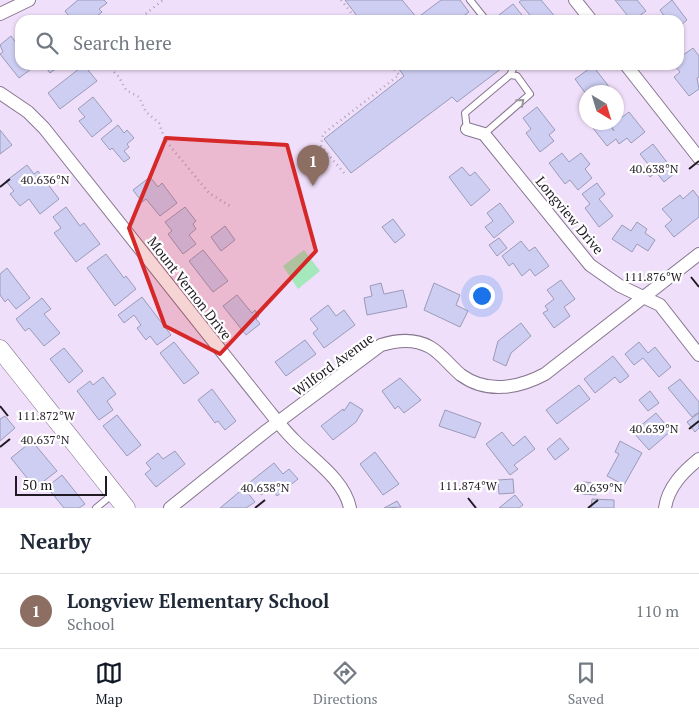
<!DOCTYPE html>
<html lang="en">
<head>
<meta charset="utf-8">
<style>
  :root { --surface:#fff; --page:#f6f6f7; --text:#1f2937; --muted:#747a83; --line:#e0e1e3; --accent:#111827 }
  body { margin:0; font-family:"PT Serif",serif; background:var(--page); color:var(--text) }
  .compass { position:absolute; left:579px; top:85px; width:45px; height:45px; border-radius:50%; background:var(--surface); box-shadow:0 1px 4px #0004; rotate:142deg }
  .scale { position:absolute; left:15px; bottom:12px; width:92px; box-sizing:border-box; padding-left:5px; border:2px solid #201a23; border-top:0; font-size:14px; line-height:18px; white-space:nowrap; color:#201a23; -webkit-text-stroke:4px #fff; paint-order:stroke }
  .you { position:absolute; left:481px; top:295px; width:18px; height:18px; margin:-12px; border:4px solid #fff; border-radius:50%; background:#1a73e8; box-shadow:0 0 0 8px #1a73e833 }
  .badge { display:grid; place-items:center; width:32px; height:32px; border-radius:50%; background:var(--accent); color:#fff; font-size:16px; font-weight:700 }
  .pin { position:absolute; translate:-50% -41px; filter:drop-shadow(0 1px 2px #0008) }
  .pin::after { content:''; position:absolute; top:26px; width:18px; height:15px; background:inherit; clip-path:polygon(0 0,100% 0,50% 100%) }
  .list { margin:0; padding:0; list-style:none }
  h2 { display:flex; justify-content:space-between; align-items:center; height:65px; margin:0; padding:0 20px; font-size:21px }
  h2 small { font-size:16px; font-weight:400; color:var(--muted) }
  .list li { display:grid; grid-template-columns:32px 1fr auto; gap:15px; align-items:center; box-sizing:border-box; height:75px; padding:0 20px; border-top:1px solid var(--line) }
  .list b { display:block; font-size:19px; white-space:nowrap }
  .list p { margin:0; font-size:16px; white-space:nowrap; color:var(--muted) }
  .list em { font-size:16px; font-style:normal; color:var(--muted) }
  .icon { flex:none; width:28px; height:28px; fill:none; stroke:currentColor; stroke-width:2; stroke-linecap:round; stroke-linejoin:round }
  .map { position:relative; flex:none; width:699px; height:508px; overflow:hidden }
  .search { position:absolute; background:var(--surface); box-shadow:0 1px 4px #0004; left:15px; right:15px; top:15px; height:55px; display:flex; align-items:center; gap:12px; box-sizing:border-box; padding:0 18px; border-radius:15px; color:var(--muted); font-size:19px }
  .sheet { height:140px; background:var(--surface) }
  nav { display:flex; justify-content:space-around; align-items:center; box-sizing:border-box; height:70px; border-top:1px solid var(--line); background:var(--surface); font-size:14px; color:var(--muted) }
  nav a { display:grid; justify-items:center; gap:2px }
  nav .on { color:var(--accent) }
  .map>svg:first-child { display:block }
  .green { fill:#a5e8bc }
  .building { fill:#cecef3; stroke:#9a9bb7 }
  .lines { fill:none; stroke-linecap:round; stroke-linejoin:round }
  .lane-casing { stroke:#86768f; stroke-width:8 }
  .street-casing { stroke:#86768f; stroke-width:14 }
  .secondary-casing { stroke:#86768f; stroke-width:19 }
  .path { stroke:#afa1b7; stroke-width:2.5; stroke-dasharray:1 4; stroke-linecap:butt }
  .lane { stroke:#fff; stroke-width:6 }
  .street { stroke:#fff; stroke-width:12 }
  .secondary { stroke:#fff; stroke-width:18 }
  .oneway { stroke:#9b989c }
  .marked { fill:#d62828; fill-opacity:0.2; stroke:#d62828; stroke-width:4; stroke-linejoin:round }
  .ticks { fill:none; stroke:#201a23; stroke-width:2 }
  .labels { text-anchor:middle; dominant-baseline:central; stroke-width:4.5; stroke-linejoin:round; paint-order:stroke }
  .street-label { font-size:14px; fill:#201a23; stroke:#fff }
  .ticks-label { font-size:12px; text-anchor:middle; fill:#201a23; stroke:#fff; stroke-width:4.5; stroke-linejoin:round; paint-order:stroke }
</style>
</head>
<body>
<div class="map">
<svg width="699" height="508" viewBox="0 0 699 508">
  <rect width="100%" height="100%" fill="#f0dffa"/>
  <path class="green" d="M304,250L320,271L298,289L283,266Z"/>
  <g class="building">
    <path d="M78,0H104L107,3L99,9L102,12L92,20H72L65,11Z"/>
    <path d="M345,0H402L417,18L441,0H460L469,12L458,20H360Z"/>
    <path d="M522,0H541L557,19L534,20L519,2Z"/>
    <path d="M615,0H637L646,11L634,20H631Z"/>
    <path d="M672,0L687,20L679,27V20H667L660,10Z"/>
    <path d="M513,4L522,15L515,20H503L499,15Z"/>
    <path d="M11,36L20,48V65L34,67L19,78L0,54L3,52L0,45Z"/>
    <path d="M693,48L699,56V77L697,78L699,89L689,96L674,77L680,72L674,65H679V58Z"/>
    <path d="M44,65H55L57,68L50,73Z"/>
    <path d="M84,65L97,81L60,109L48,93Z"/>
    <path d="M396,65H506L457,102L452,97L351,173L324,139L404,76Z"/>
    <path d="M593,66L613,92H586V94L575,79Z"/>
    <path d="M93,97L112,121L92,137L79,121L85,117L78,109Z"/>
    <path d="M537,107L555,130L549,135L554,141L540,152L526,133L531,129L523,118Z"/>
    <path d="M629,112L645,132L631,143L627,138L619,144L616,139L607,146L593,128L601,122H607L614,131L611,125Z"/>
    <path d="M118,125L124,133L127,130L134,138L127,144L129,147L124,151L130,158L124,162L112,148L110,150L101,139Z"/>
    <path d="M0,130L12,145L0,154Z"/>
    <path d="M653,144L675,173L664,182L656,172L650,177L643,168L648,164L640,154Z"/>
    <path d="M562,153L569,162L581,153L590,164L585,169L592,178L578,190L570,180L565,184L549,163Z"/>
    <path d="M27,165L34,174L38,171L59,199L40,214L29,199L20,206L10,194L14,191L6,181Z"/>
    <path d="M462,167L470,176L475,172L490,190L471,206L449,177Z"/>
    <path d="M150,177L158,187L162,183L177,203L160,216L146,199L142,202L133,190Z"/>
    <path d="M597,183L605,194L599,199L613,216L599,227L585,208L590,204L582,194Z"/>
    <path d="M693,190L699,198V217L674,237L665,226L672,220L662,209L680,195L683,199Z"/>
    <path d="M500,203L514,222L494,238L485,227L493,221L487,213Z"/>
    <path d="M66,207L80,226L84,223L100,244L76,262L54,233L61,228L53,217Z"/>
    <path d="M185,207L196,221L193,224L196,229L189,235L196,244L183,254L168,234L172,231L165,222Z"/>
    <path d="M393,219L405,235L395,243L382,227Z"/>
    <path d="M637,222L647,229L645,233L655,240L648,251L637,244L632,252L612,239L622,225L631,231Z"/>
    <path d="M225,226L235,240L221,251L211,237Z"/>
    <path d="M499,238L507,248L497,256L489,245Z"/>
    <path d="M521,241L529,251L535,247L549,266L535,276L530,269L522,276L513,263L509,266L502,256Z"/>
    <path d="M203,250L228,281L213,292L189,261Z"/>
    <path d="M106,254L124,278L126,276L136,289L115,306L87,268Z"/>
    <path d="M7,268L30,298L16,309L8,299L5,302L0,295V274Z"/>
    <path d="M561,280L575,299L564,307L570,316L554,328L543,313L548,310L545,306L554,299L547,290Z"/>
    <path d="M381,283L384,294L403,290L407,307L367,315L364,298L372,296L370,286Z"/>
    <path d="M434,283L460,295L456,305L468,311L460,327L424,310Z"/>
    <path d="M237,295L252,313L255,310L259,316L256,319L260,324L246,335L223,306Z"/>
    <path d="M142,297L171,335L157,345L150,336L146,340L137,328L141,325L134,315L124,323L118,315Z"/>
    <path d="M42,298L51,309L44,314L60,333L44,346L29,328L25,331L16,319Z"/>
    <path d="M328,305L336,316L344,310L355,325L324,348L313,333L318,329L310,319Z"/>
    <path d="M521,323L531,336L511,353L506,366L493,360L498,341Z"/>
    <path d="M305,340L316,354L286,376L275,362Z"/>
    <path d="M174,342L199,373L184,384L160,353Z"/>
    <path d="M639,342L648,353L655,347L671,367L659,377L643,358L634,365L625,354Z"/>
    <path d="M64,348L83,371L69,383L50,359Z"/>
    <path d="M613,356L629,376L620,383L615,377L595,393L584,379Z"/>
    <path d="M103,377L116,394L107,401L113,410L99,420L77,391L90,381L93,385Z"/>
    <path d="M400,378L421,400L404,413L398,406L395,409L382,391Z"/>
    <path d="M680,379L699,402V412L692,417L668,388Z"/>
    <path d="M579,385L590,399L557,424L546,410Z"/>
    <path d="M212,389L236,421L225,430L218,421L215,423L198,400Z"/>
    <path d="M650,391L659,403L648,411L639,400Z"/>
    <path d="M350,402L363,410L356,422L333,440L321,426L343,409L344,411Z"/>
    <path d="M445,410L481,423L475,438L439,426Z"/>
    <path d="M656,413L671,431L649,450L633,432Z"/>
    <path d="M699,413V428L695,432L687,422Z"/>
    <path d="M117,415L141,445L127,456L103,426Z"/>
    <path d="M5,416L15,428L0,441V419Z"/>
    <path d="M502,432L513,446L525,436L535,449L514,465L518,469L510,475L486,444Z"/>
    <path d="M560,438L569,449L555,460L547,449Z"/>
    <path d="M32,441L57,471L35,488L11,458Z"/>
    <path d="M620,441L642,453L624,485L607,476L619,454L615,452Z"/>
    <path d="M175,451L185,464L156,487L145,474L151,469L146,463L158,453L163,459Z"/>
    <path d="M375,452L399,484L383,495L360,464Z"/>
    <path d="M274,463L283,474L289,469L298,479L277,496L271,488L261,495L250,482Z"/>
    <path d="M62,475L85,504L79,508H64L47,487Z"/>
    <path d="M513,479L514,493L499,494L498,480Z"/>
    <path d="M583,482L597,483L596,495L582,494Z"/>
    <path d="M244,488L255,502L246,508H220Z"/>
    <path d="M515,495L523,505L519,508H499Z"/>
    <path d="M592,499L614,500V508H591Z"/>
    <path d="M397,501L401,507L384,508Z"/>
  </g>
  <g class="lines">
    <defs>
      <g id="lane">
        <path d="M470,0L486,20"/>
        <path d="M510,75L515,65"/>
        <path d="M467,129L465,113L510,75L517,76L530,94L484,134"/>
        <path d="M96,508L113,494"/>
      </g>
      <g id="street">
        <path d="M575,0L591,20"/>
        <path d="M0,14L29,0"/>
        <path d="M626,65L699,158"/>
        <path d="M0,93L28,112L44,128L265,406C274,417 283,429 293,439C312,459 344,479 350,508"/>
        <path d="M467,129L484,134L590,265L620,286L660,305L699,355"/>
        <path d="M170,508L266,431L381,345C397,340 414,338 430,347C442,354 450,366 461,375C487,394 519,388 545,374L699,254"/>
        <path d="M665,508C668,487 683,472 699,459"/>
      </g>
      <path id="secondary" d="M0,349L126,508"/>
    </defs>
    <use href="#lane" class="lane-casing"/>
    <use href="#street" class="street-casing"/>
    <use href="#secondary" class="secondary-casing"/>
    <g class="path">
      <path d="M341,0L357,20"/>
      <path d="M138,20L163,0"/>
      <path d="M107,65L119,77L126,90L139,97L146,112L159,123L165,140L209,193L230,206"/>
      <path d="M344,173L321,146L323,134L399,75L391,65"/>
    </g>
    <use href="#lane" class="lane"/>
    <use href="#street" class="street"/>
    <use href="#secondary" class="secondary"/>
  </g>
  <defs><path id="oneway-chevron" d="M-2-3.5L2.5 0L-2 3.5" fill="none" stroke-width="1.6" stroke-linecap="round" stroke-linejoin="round" transform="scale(1.25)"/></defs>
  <use class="oneway" href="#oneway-chevron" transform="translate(521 102) rotate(-41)"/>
  <path class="marked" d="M166,138L287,145L316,251L220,354L165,326L129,228Z"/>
  <path class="ticks" d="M689,169L699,161M0,187L10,179M691,277L699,287M0,406L8,416M689,429L699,421M0,447L10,439M468,498L476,508M255,508L265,500M588,508L598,500"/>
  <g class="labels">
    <g class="street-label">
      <text transform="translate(570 215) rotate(50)">Longview Drive</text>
      <text transform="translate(190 288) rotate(52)">Mount Vernon Drive</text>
      <text transform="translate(333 364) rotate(-36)">Wilford Avenue</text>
    </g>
  </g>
  <g class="ticks-label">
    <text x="654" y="173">40.638°N</text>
    <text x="45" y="184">40.636°N</text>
    <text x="653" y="281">111.876°W</text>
    <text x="46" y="420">111.872°W</text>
    <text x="654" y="433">40.639°N</text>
    <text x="45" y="444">40.637°N</text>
    <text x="468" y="490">111.874°W</text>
    <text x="265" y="492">40.638°N</text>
    <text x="598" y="492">40.639°N</text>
  </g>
</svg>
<svg class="compass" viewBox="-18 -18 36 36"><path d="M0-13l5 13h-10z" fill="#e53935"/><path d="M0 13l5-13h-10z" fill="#747a83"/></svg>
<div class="scale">50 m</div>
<div class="you"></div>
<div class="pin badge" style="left:313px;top:186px;background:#8d6e63">1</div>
<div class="search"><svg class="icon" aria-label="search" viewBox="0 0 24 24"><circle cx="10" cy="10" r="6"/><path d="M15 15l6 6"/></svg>Search here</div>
</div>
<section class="sheet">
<h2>Nearby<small></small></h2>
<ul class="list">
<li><span class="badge" style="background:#8d6e63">1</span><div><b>Longview Elementary School</b><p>School</p></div><em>110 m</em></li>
</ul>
</section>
<nav>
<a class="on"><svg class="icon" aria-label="map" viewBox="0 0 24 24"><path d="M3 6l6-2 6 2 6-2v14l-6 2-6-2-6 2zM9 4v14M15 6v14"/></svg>Map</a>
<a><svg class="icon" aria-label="directions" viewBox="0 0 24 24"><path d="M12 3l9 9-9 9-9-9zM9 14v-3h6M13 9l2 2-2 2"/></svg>Directions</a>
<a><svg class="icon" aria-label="saved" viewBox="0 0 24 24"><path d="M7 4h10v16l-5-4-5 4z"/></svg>Saved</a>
</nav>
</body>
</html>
